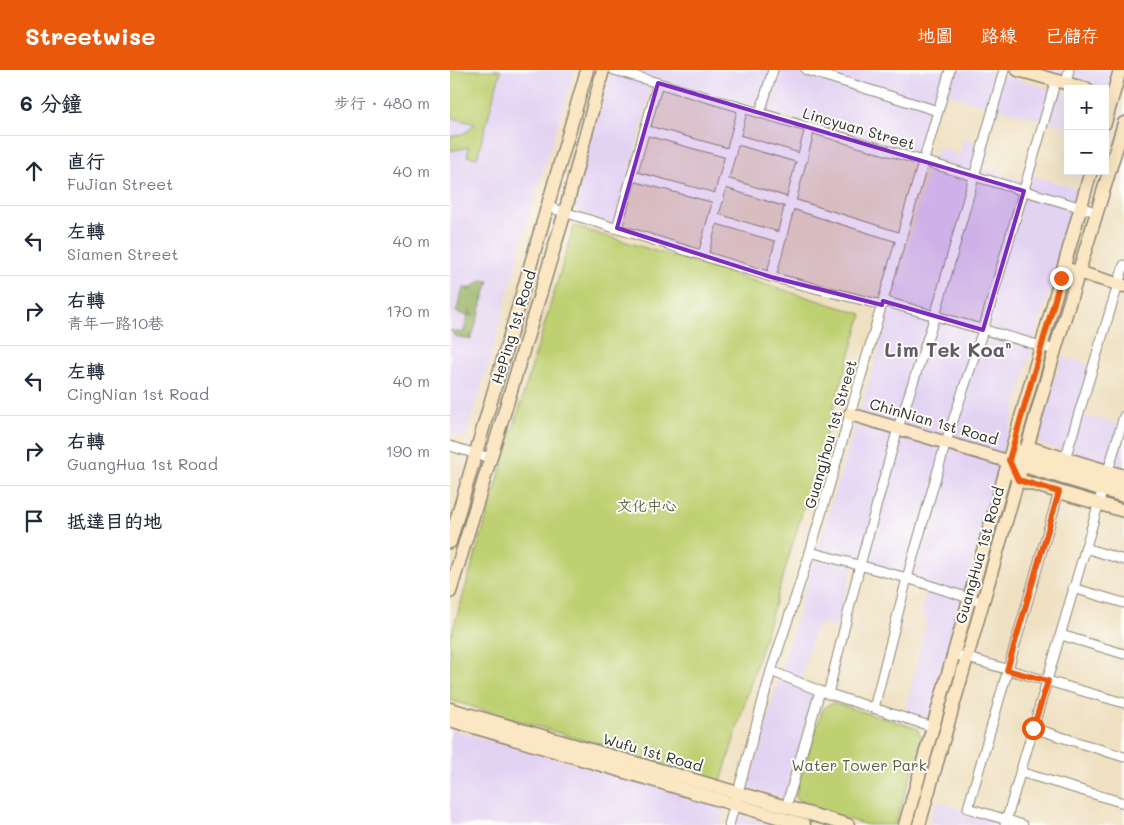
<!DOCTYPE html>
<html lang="zh-TW">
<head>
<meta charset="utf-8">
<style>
  :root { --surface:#fff; --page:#f6f6f7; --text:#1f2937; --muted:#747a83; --line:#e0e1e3; --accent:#ea580c }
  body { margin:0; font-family:Mali,"LXGW WenKai TC",sans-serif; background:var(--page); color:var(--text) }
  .controls { position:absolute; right:15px; top:15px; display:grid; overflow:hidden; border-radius:0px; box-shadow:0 5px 20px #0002 }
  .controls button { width:45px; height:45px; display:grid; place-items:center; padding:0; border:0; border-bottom:1px solid var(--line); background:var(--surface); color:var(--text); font:25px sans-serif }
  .stop { position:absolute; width:15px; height:15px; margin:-11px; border:4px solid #ea580c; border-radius:50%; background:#fff }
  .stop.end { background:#ea580c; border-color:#fff; box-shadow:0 1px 5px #0008 }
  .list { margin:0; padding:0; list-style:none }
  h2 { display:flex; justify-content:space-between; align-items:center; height:65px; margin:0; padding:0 20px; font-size:21px }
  h2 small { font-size:16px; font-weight:400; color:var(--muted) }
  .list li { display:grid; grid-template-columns:32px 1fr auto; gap:15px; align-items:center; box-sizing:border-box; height:70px; padding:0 20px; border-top:1px solid var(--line) }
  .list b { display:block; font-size:19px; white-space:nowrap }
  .list p { margin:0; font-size:16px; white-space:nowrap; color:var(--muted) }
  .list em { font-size:16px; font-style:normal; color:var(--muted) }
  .icon { flex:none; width:28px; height:28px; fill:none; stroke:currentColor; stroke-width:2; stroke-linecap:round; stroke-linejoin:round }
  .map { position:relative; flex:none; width:674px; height:755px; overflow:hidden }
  header { display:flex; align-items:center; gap:30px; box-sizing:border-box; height:70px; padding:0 25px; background:var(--accent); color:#fff }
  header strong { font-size:24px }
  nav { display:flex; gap:28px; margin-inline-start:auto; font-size:18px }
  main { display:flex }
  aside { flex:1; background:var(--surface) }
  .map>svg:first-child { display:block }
  .built { fill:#e3d3f3 }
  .forest { fill:url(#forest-firs); stroke:#616e48 }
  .park { fill:#bfd072; stroke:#757e4e }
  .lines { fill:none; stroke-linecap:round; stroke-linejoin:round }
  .street-casing { stroke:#8d8676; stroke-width:11 }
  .secondary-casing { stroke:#8d8676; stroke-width:15 }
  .street { stroke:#fff; stroke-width:9 }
  .secondary { stroke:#fbe7c3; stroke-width:12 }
  .route { stroke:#ea580c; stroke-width:6 }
  .marked { fill:#7b2cbf; fill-opacity:0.2; stroke:#7b2cbf; stroke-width:4; stroke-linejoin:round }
  .labels { text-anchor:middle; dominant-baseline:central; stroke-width:4; stroke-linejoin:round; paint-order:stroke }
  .street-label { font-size:15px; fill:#2b2b2b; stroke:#fdfcf7 }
  .park-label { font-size:15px; fill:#575d40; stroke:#fdfcf7 }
  .district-label { font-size:20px; font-weight:bold; fill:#605a6a; stroke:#fdfcf7 }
</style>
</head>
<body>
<header>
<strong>Streetwise</strong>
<nav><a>地圖</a><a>路線</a><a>已儲存</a></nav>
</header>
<main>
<aside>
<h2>6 分鐘<small>步行 · 480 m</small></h2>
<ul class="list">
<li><svg class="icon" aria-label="ahead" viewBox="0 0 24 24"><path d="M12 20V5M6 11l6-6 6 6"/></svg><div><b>直行</b><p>FuJian Street</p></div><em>40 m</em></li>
<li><svg class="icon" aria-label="left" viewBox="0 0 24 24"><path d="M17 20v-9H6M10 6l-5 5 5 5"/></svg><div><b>左轉</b><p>Siamen Street</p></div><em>40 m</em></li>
<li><svg class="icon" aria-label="right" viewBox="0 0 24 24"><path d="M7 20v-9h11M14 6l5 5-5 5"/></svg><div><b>右轉</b><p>青年一路10巷</p></div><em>170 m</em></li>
<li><svg class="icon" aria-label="left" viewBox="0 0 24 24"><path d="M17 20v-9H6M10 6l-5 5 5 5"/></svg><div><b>左轉</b><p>CingNian 1st Road</p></div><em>40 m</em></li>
<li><svg class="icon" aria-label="right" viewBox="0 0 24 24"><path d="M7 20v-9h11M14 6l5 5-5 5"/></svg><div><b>右轉</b><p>GuangHua 1st Road</p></div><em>190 m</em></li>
<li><svg class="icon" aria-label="arrive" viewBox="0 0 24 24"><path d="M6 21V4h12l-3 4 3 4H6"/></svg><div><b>抵達目的地</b></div></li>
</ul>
</aside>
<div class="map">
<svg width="674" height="755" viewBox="0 0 674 755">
  <defs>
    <pattern id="forest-firs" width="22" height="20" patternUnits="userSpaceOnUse" patternTransform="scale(1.25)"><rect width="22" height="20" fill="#97b264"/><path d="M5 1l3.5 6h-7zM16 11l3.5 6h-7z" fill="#7b9153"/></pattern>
  </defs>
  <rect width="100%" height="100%" fill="#fdfcf7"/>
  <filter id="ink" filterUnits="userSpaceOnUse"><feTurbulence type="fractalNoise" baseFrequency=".02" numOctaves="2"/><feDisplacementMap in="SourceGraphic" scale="10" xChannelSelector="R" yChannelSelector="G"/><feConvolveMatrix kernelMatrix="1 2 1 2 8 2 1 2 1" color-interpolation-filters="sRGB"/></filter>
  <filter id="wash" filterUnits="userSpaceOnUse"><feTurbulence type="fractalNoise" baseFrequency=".0096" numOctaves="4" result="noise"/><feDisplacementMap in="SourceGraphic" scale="20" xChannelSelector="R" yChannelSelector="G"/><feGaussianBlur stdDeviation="1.12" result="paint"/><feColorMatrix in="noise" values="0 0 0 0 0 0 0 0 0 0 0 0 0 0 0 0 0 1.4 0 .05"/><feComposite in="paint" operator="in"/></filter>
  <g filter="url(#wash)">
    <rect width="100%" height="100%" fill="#efe0c1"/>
    <g class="built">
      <path d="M0,0H125L82,135L40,289L15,368L0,363Z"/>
      <path d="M161,0H536L618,24V57L553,39L552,42L486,20L468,86L204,9L168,148L160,153L128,143L122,136Z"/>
      <path d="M585,0H665L659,19H655Z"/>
      <path d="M513,68L540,76L533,99L574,111L576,103L629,120L581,281L479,650L455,643L476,554L472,538L477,518L403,496L387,558L367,553L348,617L367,623L334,728L298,717L352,528L425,292L479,97L504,104Z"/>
      <path d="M487,78L507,84L504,97L483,91Z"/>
      <path d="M612,287L647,297L631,344L674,356V400L591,374L588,364Z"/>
      <path d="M0,659L270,734L275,739L270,755H0Z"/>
      <path d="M487,732L564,755H479Z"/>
      <path d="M289,746H290L327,755H286Z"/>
    </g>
    <path class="forest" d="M31,210L39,211L21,270L5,266L0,260L13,263L18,246L6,242L13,218H21Z"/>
    <g class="park">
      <path d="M0,0H51L27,88L17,86L19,77L0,81V67L15,63L25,54L0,47Z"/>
      <path d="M124,156L412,244L271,712L0,630V569Z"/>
      <path d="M383,633L467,658L472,670L445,755H417L351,735L345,725L373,638Z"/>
    </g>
  </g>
  <g filter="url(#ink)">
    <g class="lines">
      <defs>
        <g id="street">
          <path d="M164,0L646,142"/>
          <path d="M356,0L488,41"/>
          <path d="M616,13L619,0"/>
          <path d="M310,43L323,0"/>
          <path d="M195,60L281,84"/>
          <path d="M285,69L353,89"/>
          <path d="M183,106L269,129"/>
          <path d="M273,112L451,168"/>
          <path d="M98,137L321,207L432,235"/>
          <path d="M264,148L332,168"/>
          <path d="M167,158L208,13"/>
          <path d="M253,185L293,38"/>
          <path d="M321,207L360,58"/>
          <path d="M433,231L605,280"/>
          <path d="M0,376L40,388"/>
          <path d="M615,389L674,195"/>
          <path d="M635,478L674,490"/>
          <path d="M360,482L457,508L525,530"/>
          <path d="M623,518L674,533"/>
          <path d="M611,565L674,584"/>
          <path d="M511,586L674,633"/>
          <path d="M321,601L370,621L483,657"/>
          <path d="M378,624L410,495L448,358L485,246L554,0"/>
          <path d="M424,638L457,508L496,372L533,260L606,10"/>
          <path d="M583,658L674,687"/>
          <path d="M570,702L674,733"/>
          <path d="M336,737L370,621"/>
          <path d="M279,755L321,601L358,489L500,0"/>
          <path d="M555,755L674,346"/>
          <path d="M573,755L518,738L609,422"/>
        </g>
        <g id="secondary">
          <path d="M568,0L637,19"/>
          <path d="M655,53L670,0"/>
          <path d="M621,200L674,216"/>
          <path d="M400,344L674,426"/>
          <path d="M571,382L577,377L674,406"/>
          <path d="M566,389L574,387L674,417"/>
          <path d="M565,404L568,410L674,441"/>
          <path d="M0,472L137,0"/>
          <path d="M0,522L115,142L153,0"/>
          <path d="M0,639L398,755"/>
          <path d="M0,650L354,755"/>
          <path d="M455,755L641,101"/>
          <path d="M469,755L605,280L674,53"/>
        </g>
      </defs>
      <use href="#street" class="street-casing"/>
      <use href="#secondary" class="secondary-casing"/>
      <use href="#street" class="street"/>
      <use href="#secondary" class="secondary"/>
    </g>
  </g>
  <g class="lines" filter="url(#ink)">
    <path class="route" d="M583,658L598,611L557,600L609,422L568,410L559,390L611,208"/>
  </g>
  <path class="marked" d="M208,13L574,121L533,260L433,231L432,235L321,207L167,158Z"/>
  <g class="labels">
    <g class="street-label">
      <text transform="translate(409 58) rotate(16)">Lincyuan Street</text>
      <text transform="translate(63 257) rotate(-73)">HePing 1st Road</text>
      <text transform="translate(484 351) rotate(16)">ChinNian 1st Road</text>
      <text transform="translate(380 364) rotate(-74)">Guangjhou 1st Street</text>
      <text transform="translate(529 485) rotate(-74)">GuangHua 1st Road</text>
      <text transform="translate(203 682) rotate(16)">Wufu 1st Road</text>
    </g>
    <g class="park-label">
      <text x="197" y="435">文化中心</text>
      <text x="409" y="695">Water Tower Park</text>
    </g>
    <g class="district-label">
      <text x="498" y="279">Lim Tek Koaⁿ</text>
    </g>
  </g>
</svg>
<div class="controls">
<button>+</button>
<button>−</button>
</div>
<div class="stop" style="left:583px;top:658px"></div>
<div class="stop end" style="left:611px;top:208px"></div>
</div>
</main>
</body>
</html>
